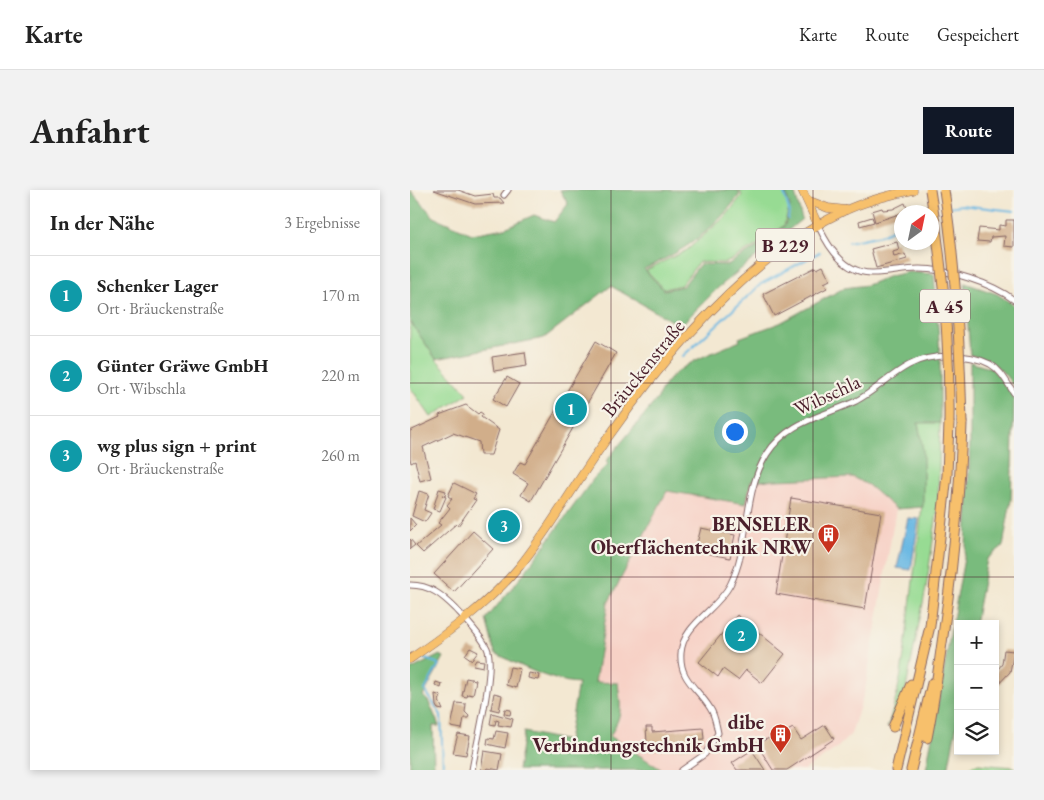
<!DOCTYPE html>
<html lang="de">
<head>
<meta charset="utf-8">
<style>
  :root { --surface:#fff; --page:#f2f2f2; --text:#222; --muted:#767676; --line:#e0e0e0; --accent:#111827 }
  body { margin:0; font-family:"EB Garamond",serif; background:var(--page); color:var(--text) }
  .controls { position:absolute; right:15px; bottom:15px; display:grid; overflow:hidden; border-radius:0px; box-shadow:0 2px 8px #0003 }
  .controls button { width:45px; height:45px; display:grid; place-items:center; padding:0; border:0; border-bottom:1px solid var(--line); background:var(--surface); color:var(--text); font:25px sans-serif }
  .compass { position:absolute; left:484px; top:15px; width:45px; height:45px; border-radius:50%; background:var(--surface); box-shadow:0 2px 8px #0003; rotate:33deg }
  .you { position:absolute; left:324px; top:241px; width:18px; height:18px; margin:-12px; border:4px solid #fff; border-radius:50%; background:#1a73e8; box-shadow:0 0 0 8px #1a73e833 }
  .badge { display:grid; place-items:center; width:32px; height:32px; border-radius:50%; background:var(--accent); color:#fff; font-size:16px; font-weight:700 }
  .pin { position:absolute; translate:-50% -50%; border:2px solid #fff; box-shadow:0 1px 5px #0006 }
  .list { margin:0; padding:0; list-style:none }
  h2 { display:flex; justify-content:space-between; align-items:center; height:65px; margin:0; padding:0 20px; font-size:21px }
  h2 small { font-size:16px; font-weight:400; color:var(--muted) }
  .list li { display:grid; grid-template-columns:32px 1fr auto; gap:15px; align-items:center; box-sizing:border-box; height:80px; padding:0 20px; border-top:1px solid var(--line) }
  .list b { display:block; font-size:19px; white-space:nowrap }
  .list p { margin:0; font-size:16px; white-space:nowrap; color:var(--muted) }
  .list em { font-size:16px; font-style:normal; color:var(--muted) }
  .icon { flex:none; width:28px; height:28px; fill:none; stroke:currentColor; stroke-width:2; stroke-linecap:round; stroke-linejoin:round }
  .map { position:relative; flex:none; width:604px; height:580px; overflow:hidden; border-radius:0px }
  header { display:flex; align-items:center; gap:30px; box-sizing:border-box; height:70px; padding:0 25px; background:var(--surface); border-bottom:1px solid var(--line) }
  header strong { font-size:24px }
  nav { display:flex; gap:28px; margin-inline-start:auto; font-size:18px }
  .intro { display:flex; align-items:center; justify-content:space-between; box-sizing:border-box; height:120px; padding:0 30px }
  h1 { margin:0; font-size:35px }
  .button { padding:12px 22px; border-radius:0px; background:var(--accent); color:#fff; font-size:18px; font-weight:700 }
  main { display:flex; gap:30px; padding:0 30px }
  aside { flex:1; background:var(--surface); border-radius:0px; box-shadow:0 2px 8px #0003 }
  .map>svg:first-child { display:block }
  .built { fill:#f7d1c6 }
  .green { fill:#97db93; stroke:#707d5f }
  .forest { fill:#79bb7d; stroke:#626d54 }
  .water { fill:#69b8e3; stroke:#5a6c87 }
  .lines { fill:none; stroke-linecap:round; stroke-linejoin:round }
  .stream { stroke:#69b8e3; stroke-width:2 }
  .building { fill:#d1ae8a }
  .street-casing { stroke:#856565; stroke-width:7 }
  .primary-casing { stroke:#856565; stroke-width:9 }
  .highway-casing { stroke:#856565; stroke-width:11 }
  .street { stroke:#fff; stroke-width:5 }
  .primary { stroke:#f7c06c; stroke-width:8 }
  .highway { stroke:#f7c06c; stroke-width:9 }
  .highway-bridge-casing { stroke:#856565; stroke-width:11; stroke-linecap:butt }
  .highway-bridge { stroke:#f7c06c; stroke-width:9 }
  .grid { fill:none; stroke:#4a1f2b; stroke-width:1; stroke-opacity:0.55 }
  .labels { text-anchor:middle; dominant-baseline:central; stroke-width:4.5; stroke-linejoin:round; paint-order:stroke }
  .shield { fill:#f7f3e8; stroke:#7e5f64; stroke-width:1 }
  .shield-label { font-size:19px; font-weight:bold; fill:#4a1f2b }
  .street-label { font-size:20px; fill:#4a1f2b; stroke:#f7f3e8 }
  .poi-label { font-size:20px; font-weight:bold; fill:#4a1f2b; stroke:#f7f3e8; text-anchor:end }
</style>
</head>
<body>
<header>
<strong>Karte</strong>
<nav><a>Karte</a><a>Route</a><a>Gespeichert</a></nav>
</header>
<div class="intro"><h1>Anfahrt</h1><a class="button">Route</a></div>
<main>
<aside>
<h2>In der Nähe<small>3 Ergebnisse</small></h2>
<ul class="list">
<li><span class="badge" style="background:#0f9aa8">1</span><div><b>Schenker Lager</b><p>Ort · Bräuckenstraße</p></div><em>170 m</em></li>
<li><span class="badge" style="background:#0f9aa8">2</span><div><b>Günter Gräwe GmbH</b><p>Ort · Wibschla</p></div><em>220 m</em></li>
<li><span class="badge" style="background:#0f9aa8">3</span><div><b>wg plus sign + print</b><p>Ort · Bräuckenstraße</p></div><em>260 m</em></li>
</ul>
</aside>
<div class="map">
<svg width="604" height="580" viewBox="0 0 604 580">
  <rect width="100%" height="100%" fill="#f7f3e8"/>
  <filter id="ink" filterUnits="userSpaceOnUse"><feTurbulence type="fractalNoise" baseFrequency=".02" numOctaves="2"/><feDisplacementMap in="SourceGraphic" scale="10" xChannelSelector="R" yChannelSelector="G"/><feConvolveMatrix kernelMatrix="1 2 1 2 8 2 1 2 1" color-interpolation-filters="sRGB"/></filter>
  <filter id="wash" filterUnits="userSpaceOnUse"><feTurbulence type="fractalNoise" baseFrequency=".0096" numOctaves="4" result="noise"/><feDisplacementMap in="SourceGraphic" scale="20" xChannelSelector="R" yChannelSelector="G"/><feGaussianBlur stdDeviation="1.12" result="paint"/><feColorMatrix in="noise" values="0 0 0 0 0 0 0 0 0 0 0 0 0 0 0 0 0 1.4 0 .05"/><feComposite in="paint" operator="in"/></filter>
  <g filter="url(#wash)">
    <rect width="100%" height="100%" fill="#f3e8d2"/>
    <path class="built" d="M442,287L458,295L486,319L455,500L441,544L427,558L394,580H252L200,546L208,534L211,516L209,506L185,492L198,413L257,300L336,314L341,291Z"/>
    <g class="green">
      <path d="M329,0H374L379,18L374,35L361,47L316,73L289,72L271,95L254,99L236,80L277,60L317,25L332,5Z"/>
      <path d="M0,131L26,169L58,204L21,227L0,197Z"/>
      <path d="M508,232L530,233L528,317L516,398L494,508L477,538C493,493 496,447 502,399C509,343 519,289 508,232Z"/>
      <path d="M568,574L604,577V580H557L561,576Z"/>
    </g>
    <g class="forest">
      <path d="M0,0L24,27L62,44L95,38L124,25L144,32L158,14L150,0H327L330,4C303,42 275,60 234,79L254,100L273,96L290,74L317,75L362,48L375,35L380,17L375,0H384L392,29L309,97L270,136L201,96L134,148L26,169L0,131Z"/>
      <path d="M499,82L524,84L530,163V233H508L513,260V317L486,319L458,295L442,287L341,291L336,314L257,301L198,413L185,492L208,493C211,518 213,524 200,546L252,580H108L114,542L158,551L168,493C139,491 111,476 85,463L76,429L112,386L184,288L198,274L196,271L248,208C258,176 301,164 330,151L329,148L370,133L434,98L457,95L480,86Z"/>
      <path d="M555,93L587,104L604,115V197C593,180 581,168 560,165Z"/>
      <path d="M560,172L582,179L593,191L604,208L601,310L593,356L577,369L565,434H548V529L538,580H516L556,357L560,253Z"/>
      <path d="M30,465L34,467L13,506L19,512L29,536H23L24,580H0V480Z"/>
    </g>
    <path class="water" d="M498,328L509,329L501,380L487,378Z"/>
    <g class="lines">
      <g class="stream">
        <path d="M373,0L379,20L378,29"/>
        <path d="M539,17L551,15L604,21"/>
        <path d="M438,52L471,45L492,35"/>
        <path d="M273,166L351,94L410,62"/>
        <path d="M10,467L29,474L15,500L31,525L33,580"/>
      </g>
    </g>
    <g id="blocks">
      <g class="building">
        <path d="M24,0H48L65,6L83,4L84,8H90L94,13L65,14Z"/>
        <path d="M495,13L498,21L465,32L462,21L472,18L473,20L483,19Z"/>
        <path d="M462,27L464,32L450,36L449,31Z"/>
        <path d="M596,30H604V57L594,56L595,46L581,47L580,52L567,51L569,38L589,40V35L596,36Z"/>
        <path d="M487,52L489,60L483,62L484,67L495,64L497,69L466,78L461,59Z"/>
        <path d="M413,76L420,90L414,93L417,98L364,126L353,104L406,77L407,79Z"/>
        <path d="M186,151L206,163L121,311L111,305L118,293L103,284L110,272L115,274Z"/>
        <path d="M115,162L117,176L84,181L82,167Z"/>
        <path d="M97,187L109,194L96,217L83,209Z"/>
        <path d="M56,215L68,224L70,222L73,224L71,227L89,240L81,265H70L69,252L43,243L13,257L21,288L10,291L5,271L1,273L0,268V241L30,227L29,225Z"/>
        <path d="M44,293L66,304L63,309L66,310L48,336L46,334L13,363L6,356L31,335L28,333L40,318L37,315L42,309L38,306Z"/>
        <path d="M29,299L36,301L35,306L32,305L36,307L30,321L23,319Z"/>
        <path d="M9,301L19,304L14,320L21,323L15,332L2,326Z"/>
        <path d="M381,308L471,323L455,419L366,404Z"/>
        <path d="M94,325L105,334L95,347L84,339Z"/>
        <path d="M0,328L6,335L0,341Z"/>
        <path d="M291,338L325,345L320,368L285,361Z"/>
        <path d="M63,341L83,359L44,402L24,384Z"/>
        <path d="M0,349L5,355L0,359Z"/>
        <path d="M327,425L375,464L352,493L336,480L328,490L313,479L308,487L289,472Z"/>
        <path d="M60,458L68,462L62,470L55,465Z"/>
        <path d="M594,460L604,461L600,482L585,498V483L592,474Z"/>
        <path d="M66,470L74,471L73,477L63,475Z"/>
        <path d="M100,477L110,479L106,498L96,495Z"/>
        <path d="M119,483L129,485L128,490L118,488Z"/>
        <path d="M56,488L66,490L63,505L58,504L57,507L52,506Z"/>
        <path d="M26,492L32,494L31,498L25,495Z"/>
        <path d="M84,503L92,505L89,521L81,519Z"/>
        <path d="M25,504L31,506L29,511L33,520L28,519L26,516Z"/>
        <path d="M46,513L56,514L55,522L59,526L58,528H54L52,539L41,537Z"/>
        <path d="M95,519L101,520L100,525L94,524Z"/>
        <path d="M82,523L103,529L101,537L88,535L89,531L86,530L85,535L80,534Z"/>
        <path d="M415,535L424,549L377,580H363L346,553L374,543L383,538L391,550Z"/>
        <path d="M236,537H242V542L293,538L294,549L281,550V556L277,558L243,560V553H237Z"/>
        <path d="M86,541L98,543L95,558L77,554L78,548L84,549Z"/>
        <path d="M48,544L60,546L56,565L43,563Z"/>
        <path d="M342,560L355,580H327L322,573Z"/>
        <path d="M74,561L92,564L89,580L77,578V580H71Z"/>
      </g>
    </g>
  </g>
  <g filter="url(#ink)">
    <use href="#blocks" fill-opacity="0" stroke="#856565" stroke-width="1"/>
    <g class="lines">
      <defs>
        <g id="street">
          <path d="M94,5L98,0"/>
          <path d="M408,35C418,57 435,84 463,83C478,83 494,79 509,79C537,79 582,93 604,110"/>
          <path d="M0,395C20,395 32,405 46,419C57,431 70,444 77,458C86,477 66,555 62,580"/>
          <path d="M272,580L295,564L308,543C306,534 305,525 300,518C288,498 269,490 271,463C273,434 307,420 320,395C341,354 332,303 357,264C379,230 413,227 446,211C465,201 480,185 499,175C521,163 557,163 580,174C591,180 597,193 604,203"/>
        </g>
        <g id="primary">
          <path d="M392,0L408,35"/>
          <path d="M397,10L418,18L436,20"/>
          <path d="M0,469C39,442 79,413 109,377C142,336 168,288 199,246C259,161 339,66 434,21C455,11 479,5 503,0"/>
        </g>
        <g id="highway">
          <path d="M483,537L501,494"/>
          <path d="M517,548C524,514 528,480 533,446C543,375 550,304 552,233"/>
          <path d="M486,580L520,436L537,285L539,233"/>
          <path d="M501,580L522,493"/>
        </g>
      </defs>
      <use href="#street" class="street-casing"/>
      <use href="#primary" class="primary-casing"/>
      <use href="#highway" class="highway-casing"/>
      <use href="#street" class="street"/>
      <use href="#primary" class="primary"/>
      <use href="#highway" class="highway"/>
      <defs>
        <g id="highway-bridge">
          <path d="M520,0C533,77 540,154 539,233"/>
          <path d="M534,0C546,77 550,155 552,233"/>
        </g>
      </defs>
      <use href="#highway-bridge" class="highway-bridge-casing"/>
      <use href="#highway-bridge" class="highway-bridge"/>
    </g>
  </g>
  <path class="grid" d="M201,0V580M403,0V580M0,193H604M0,387H604"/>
  <defs>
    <symbol id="building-pin" viewBox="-11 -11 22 30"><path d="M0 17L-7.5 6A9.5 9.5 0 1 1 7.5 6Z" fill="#c8321e" stroke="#f7f3e8"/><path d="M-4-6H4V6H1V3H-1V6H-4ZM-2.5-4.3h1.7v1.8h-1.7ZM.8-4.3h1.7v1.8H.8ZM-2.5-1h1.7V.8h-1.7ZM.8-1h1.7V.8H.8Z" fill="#fff"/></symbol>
  </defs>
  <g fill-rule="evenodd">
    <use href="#building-pin" x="406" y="332" width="25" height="34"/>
    <use href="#building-pin" x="358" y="532" width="25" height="34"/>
  </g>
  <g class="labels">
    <g class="shield">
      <rect x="346" y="38.5" width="58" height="33" rx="4"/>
      <rect x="510" y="99.5" width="50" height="33" rx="4"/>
    </g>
    <g class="shield-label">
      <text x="375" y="55">B 229</text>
      <text x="535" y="116">A 45</text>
    </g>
    <g class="street-label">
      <text transform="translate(233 178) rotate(-51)">Bräuckenstraße</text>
      <text transform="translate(417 205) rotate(-25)">Wibschla</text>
    </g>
    <g class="poi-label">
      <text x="402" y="334">BENSELER<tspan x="402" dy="23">Oberflächentechnik NRW</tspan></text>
      <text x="354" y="532">dibe<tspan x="354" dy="23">Verbindungstechnik GmbH</tspan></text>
    </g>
  </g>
</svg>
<div class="controls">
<button>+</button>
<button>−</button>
<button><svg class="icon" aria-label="layers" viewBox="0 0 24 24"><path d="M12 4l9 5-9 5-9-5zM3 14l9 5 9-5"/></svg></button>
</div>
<svg class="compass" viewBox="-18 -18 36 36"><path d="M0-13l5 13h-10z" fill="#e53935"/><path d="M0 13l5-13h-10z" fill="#767676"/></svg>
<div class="you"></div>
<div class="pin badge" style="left:161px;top:219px;background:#0f9aa8">1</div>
<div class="pin badge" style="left:331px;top:445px;background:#0f9aa8">2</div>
<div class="pin badge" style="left:94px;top:336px;background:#0f9aa8">3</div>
</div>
</main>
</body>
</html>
